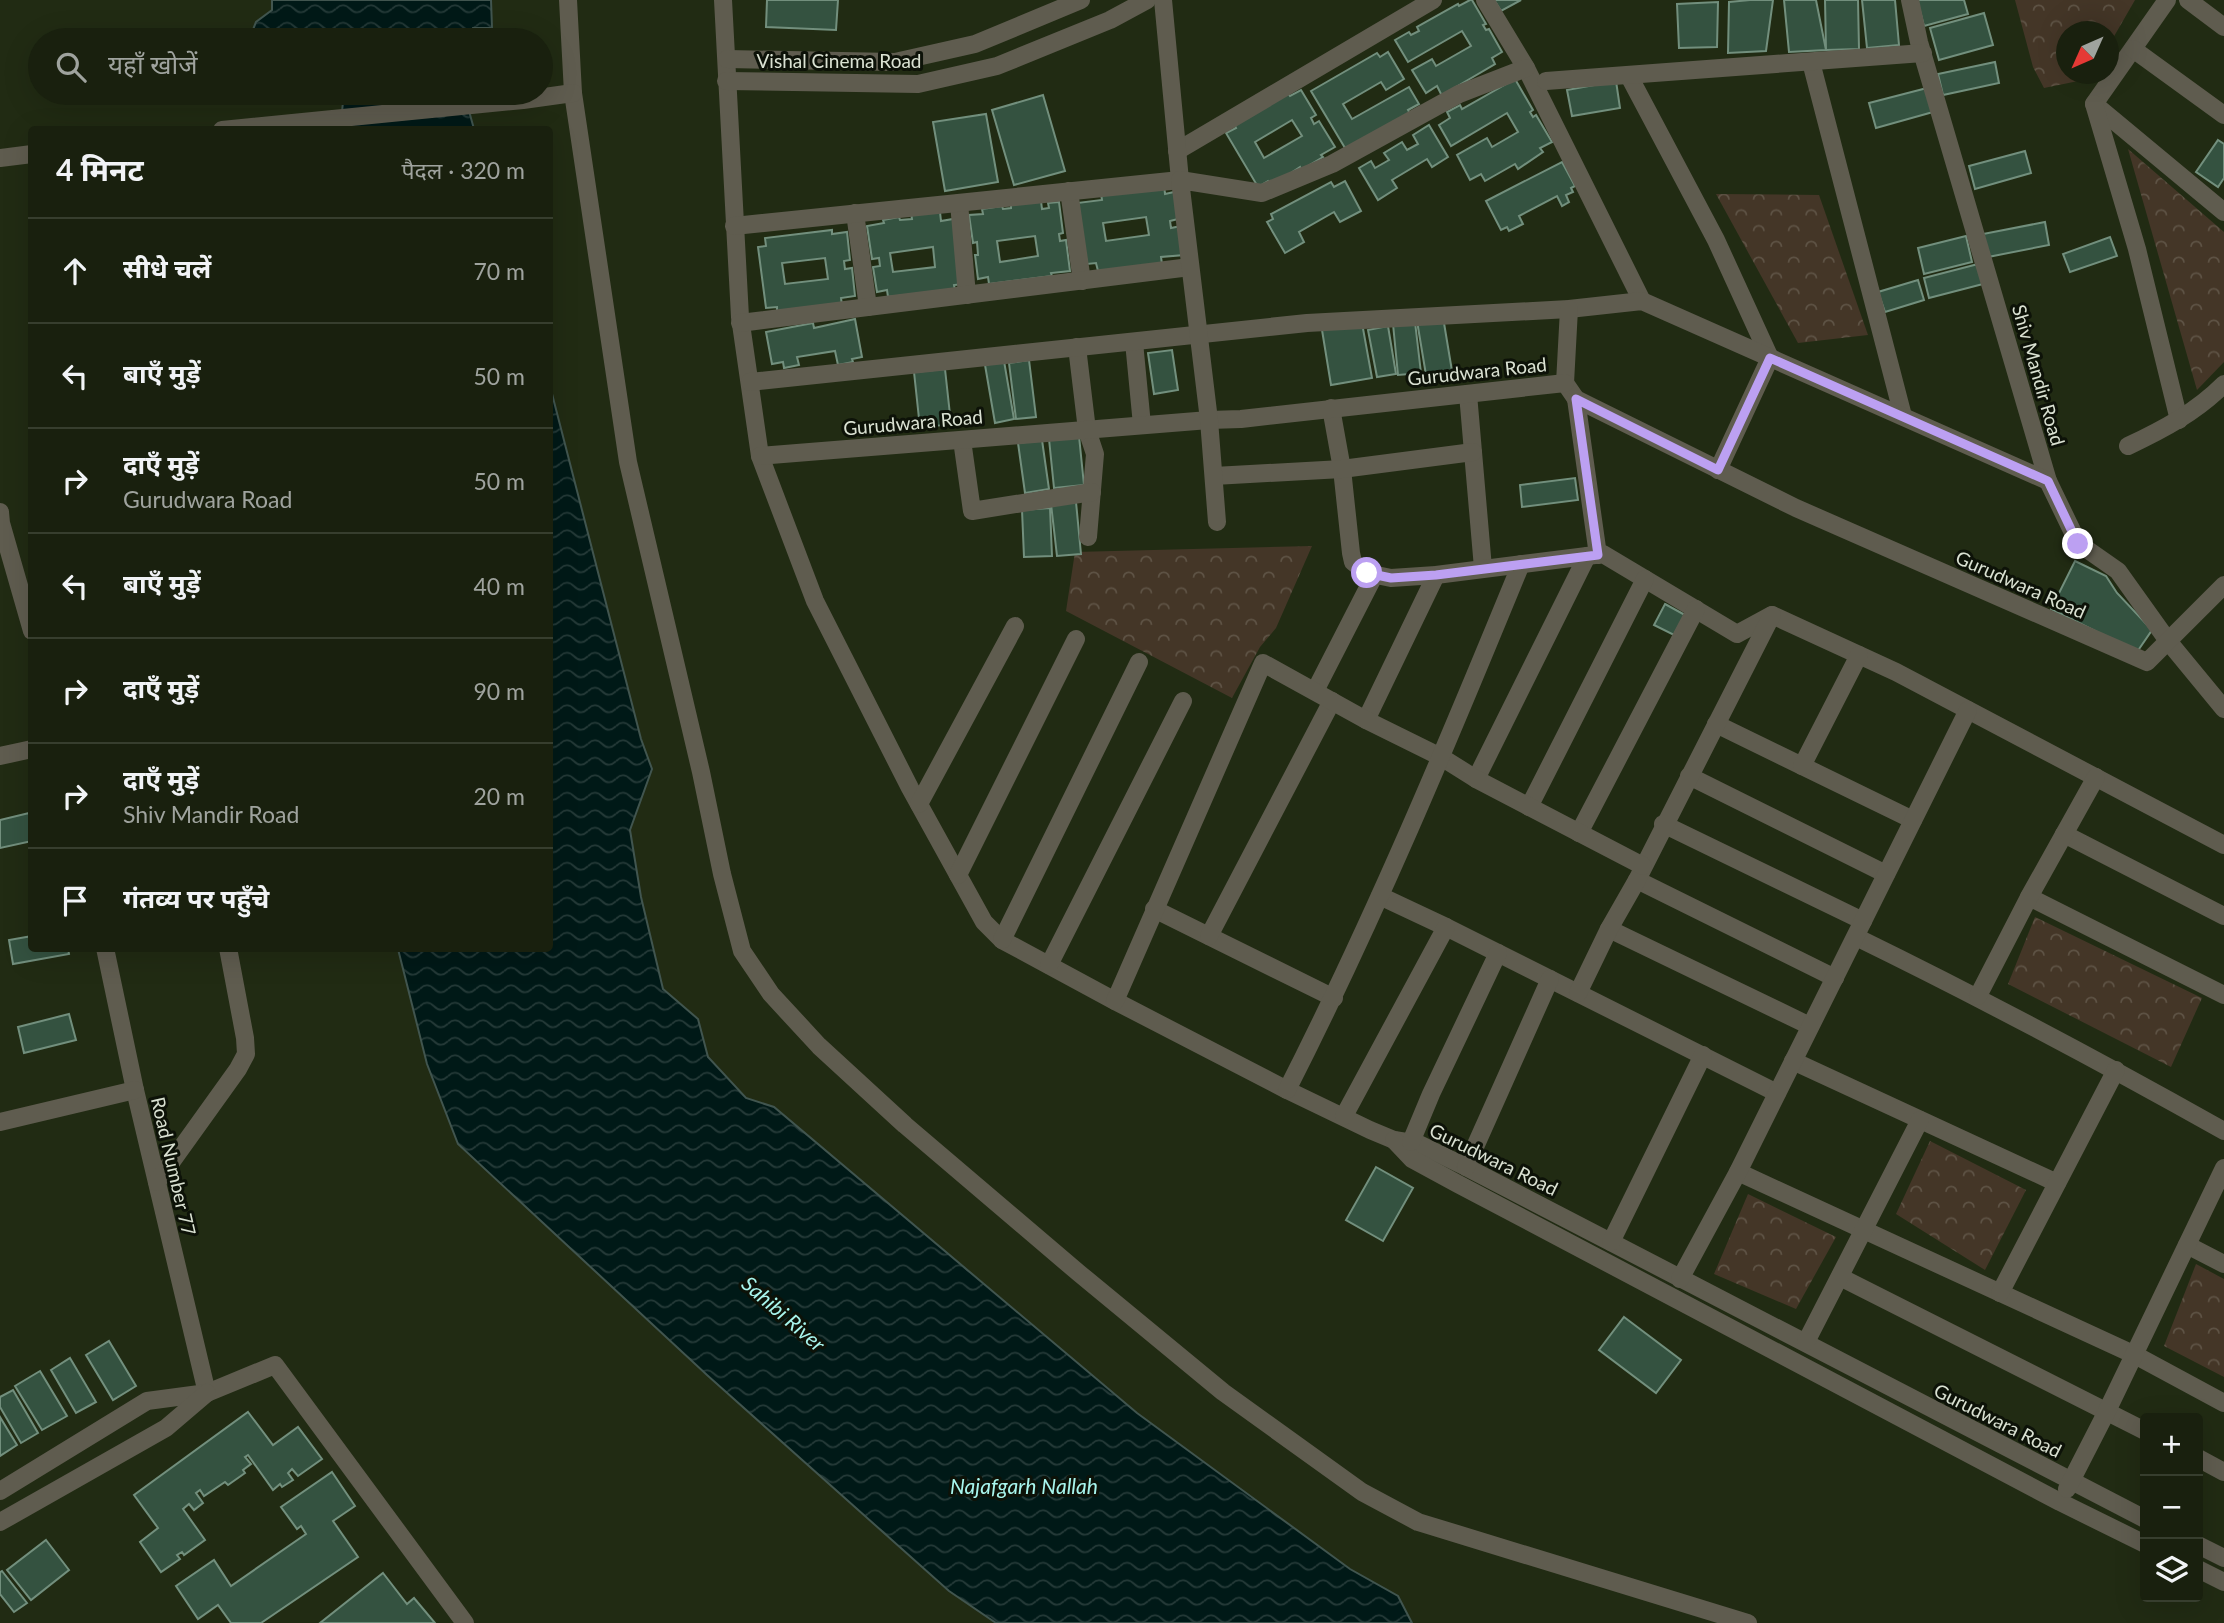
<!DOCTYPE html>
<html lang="hi">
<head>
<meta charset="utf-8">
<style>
  :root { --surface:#19200e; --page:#262d1c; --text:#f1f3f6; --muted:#9fa39e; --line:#373e2e }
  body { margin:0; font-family:Lato,"Noto Sans Devanagari",sans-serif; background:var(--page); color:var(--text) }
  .controls { position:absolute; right:21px; bottom:21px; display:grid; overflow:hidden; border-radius:7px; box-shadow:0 7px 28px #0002 }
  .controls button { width:63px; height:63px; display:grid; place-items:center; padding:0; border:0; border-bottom:2px solid var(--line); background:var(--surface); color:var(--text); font:35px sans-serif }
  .compass { position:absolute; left:2056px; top:21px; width:63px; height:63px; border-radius:50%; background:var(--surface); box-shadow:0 7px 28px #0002; rotate:225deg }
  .stop { position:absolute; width:21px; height:21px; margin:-16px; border:5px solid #bca0f2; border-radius:50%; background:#fff }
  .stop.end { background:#bca0f2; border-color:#fff; box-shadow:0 2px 7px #0008 }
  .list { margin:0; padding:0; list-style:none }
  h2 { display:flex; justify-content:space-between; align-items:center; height:91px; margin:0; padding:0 28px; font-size:30px }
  h2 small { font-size:23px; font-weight:400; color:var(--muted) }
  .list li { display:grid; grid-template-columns:46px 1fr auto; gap:21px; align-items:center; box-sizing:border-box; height:105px; padding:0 28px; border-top:2px solid var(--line) }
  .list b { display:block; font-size:26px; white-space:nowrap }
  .list p { margin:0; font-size:23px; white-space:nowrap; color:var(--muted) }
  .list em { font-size:23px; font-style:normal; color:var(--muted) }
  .icon { flex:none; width:38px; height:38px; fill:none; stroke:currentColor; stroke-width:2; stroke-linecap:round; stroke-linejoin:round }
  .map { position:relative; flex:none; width:2224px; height:1623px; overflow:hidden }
  .search { position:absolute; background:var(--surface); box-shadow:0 7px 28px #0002; left:28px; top:28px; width:525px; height:77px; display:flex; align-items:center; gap:18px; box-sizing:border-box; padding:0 24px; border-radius:38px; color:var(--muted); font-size:26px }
  .panel { position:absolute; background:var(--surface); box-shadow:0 7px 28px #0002; left:28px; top:126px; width:525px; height:826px; border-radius:7px }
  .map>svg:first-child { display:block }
  .forest { fill:url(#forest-crowns) }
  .water { fill:url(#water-waves); stroke:#41554f; stroke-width:2 }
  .building { fill:#345240; stroke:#728f7d; stroke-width:2; fill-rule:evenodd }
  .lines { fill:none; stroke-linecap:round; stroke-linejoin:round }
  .minor { stroke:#5f5c4f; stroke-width:18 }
  .route { stroke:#bca0f2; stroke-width:9 }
  .labels { text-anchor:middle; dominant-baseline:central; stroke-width:6; stroke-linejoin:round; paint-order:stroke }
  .street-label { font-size:19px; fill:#dae1d2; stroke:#0d1208 }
  .water-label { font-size:21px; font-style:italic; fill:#a8f5ed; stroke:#0d1208 }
</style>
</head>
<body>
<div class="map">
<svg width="2224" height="1623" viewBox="0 0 2224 1623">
  <defs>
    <pattern id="forest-crowns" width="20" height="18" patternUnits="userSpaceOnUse" patternTransform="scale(1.75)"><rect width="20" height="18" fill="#443627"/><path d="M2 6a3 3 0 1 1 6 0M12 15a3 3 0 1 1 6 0" fill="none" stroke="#5e5345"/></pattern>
    <pattern id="water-waves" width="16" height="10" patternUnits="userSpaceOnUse" patternTransform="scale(1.75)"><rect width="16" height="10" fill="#001917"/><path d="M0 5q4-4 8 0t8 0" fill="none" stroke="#253a38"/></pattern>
  </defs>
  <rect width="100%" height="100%" fill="#212b13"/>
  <g class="forest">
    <path d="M2015,0H2135L2109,45L2108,32H2066V74H2091L2088,79L2044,88L2033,67Z"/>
    <path d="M2128,149L2224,232V362L2197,390Z"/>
    <path d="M1716,194L1819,195L1868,335L1798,343Z"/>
    <path d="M1312,546L1276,628L1260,647L1232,698L1066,611L1075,552Z"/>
    <path d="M2035,917L2202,998L2171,1067L2008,984Z"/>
    <path d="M1930,1141L2026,1190L1985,1270L1896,1214Z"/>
    <path d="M1748,1194L1836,1237L1796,1309L1714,1274Z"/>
    <path d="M2196,1264L2224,1279V1377L2164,1346Z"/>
  </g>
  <g class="water">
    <path d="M272,0H491L492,28H473L467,40H249L256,22L272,10Z"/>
    <path d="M344,93H464L474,129L340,130Z"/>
    <path d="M550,386L641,739L652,769L630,830L641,897L663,989L698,1019L708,1057L746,1098L774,1107L1137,1413L1350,1569L1398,1596L1412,1623H996L949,1591L707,1375L458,1144L427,1064L398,949L550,948Z"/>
  </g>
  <g class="building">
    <path d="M767,0H838L836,30L766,27Z"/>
    <path d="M1470,0H1472L1486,24L1483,25L1486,30L1489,29L1502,52L1492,58L1495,64L1456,87L1443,98L1437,86L1426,93L1412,70L1432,59L1436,66L1471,46L1462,31L1408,62L1395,40L1409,32L1411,35L1419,31L1417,27L1458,4L1459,6Z"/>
    <path d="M1494,0H1521L1501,11Z"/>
    <path d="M1750,0H1773L1766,51L1728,53L1729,2Z"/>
    <path d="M1784,0H1816L1826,50L1789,52Z"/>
    <path d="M1825,0H1858L1859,49L1826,50Z"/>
    <path d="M1862,0H1895L1899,45L1867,48Z"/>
    <path d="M1917,0H1964L1968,14L1924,26Z"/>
    <path d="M1718,2L1717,47L1679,48L1677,4Z"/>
    <path d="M1984,13L1993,45L1939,60L1930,28Z"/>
    <path d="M1388,52L1404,79L1386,90L1381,82L1343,104L1352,119L1409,87L1419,104L1408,110L1412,117L1345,148L1311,91L1377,53L1380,57Z"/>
    <path d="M1995,62L1999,83L1943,95L1938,74Z"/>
    <path d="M1515,79L1533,110L1530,112L1533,117L1536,115L1552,142L1540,148L1543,152L1518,169L1515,164L1485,181L1481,174L1470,180L1457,155L1487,138L1492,147L1518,132L1507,113L1451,146L1439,125L1450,118L1447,112L1460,105L1462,109Z"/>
    <path d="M1616,81L1620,108L1572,116L1567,90Z"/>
    <path d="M1927,88L1933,112L1876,128L1869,103Z"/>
    <path d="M1301,90L1316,115L1311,118L1314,124L1319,121L1335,147L1321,155L1323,157L1301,170L1300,167L1271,186L1268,181L1258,187L1226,133L1236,128L1234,124L1288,93L1290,96ZM1292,120L1302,136L1264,158L1255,142Z"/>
    <path d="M1043,95L1065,171L1014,185L992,110Z"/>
    <path d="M986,114L998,182L945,191L933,122Z"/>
    <path d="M1429,125L1448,157L1432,167L1427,159L1392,180L1397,188L1378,200L1359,168L1371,161L1375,168L1389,160L1384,153L1402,142L1407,150L1418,144L1413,135Z"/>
    <path d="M2218,140L2224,144V178L2218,187L2196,172Z"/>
    <path d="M2025,151L2031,173L1975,189L1969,166Z"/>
    <path d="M1562,162L1575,186L1571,188L1573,192L1566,195L1569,202L1562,206L1557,196L1519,216L1523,224L1509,231L1507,227L1501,230L1486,201Z"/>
    <path d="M1345,181L1361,211L1340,222L1334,212L1299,232L1304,242L1285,253L1267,222L1273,219L1271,214L1331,182L1334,187Z"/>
    <path d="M1164,184L1165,194L1174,192L1178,219L1170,221L1171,228L1181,226L1184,255L1161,257L1162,264L1098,271L1096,263L1087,264L1077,203L1102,200L1101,194ZM1146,217L1149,235L1106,241L1103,223Z"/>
    <path d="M1041,201L1042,209L1049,208L1048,203L1059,202L1063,233L1059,234L1060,241L1066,240L1070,271L1051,273L1052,276L989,284L988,277L978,279L975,255H978L977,242L973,243L969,215L983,214L982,209L1002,206L1003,209L1011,208V205ZM1035,236L1038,256L1000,262L997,241Z"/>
    <path d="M940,212L941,221L953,219L963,284L954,285L955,290L888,297L887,290L877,292L873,267L880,266L879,258L872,259L867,226L884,223L883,220L899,217L900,220L912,219L911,213ZM933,247L935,267L893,272L890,253Z"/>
    <path d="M2045,222L2049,245L1988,257L1983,234Z"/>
    <path d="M832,230V234L847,232L850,260L844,261L845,269L852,268L855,296L841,298L842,305L777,313V307L766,308L758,247L766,246L765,238ZM825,258L828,279L785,284L782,263Z"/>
    <path d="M1966,236L1972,262L1924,274L1918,248Z"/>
    <path d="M2110,237L2117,256L2070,272L2063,254Z"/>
    <path d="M1978,264L1983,284L1929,298L1924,278Z"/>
    <path d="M1918,280L1924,300L1885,312L1878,292Z"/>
    <path d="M1443,317L1452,371L1426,375L1417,321Z"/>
    <path d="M855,319L862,357L852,359L853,362L838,365L835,351L797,357L799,365L784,368L783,362L772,364L766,332L813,323L814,328Z"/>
    <path d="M1415,322L1421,373L1398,375L1393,324Z"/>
    <path d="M1362,323L1372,378L1331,385L1322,330Z"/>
    <path d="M1388,326L1396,374L1377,377L1368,330Z"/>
    <path d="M1172,350L1178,390L1154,394L1148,353Z"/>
    <path d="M1029,360L1036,417L1016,419L1009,363Z"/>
    <path d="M1004,361L1014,419L995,423L985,365Z"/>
    <path d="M945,369L951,424L920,428L914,372Z"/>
    <path d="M1079,436L1084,485L1054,488L1049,439Z"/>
    <path d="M1042,440L1049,489L1025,493L1018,443Z"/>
    <path d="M1575,478L1578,500L1522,507L1520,485Z"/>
    <path d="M1076,502L1081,554L1057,556L1051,504Z"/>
    <path d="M1050,508L1052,556L1024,557L1022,510Z"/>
    <path d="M2075,561L2106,576L2117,593L2152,630L2137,652L2051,609Z"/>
    <path d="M1665,604L1685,615L1674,635L1654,625Z"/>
    <path d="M29,813L32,841L0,848V820Z"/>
    <path d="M32,936V948H68L69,954L13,964L9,940Z"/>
    <path d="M69,1014L76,1040L24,1053L18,1027Z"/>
    <path d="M1376,1167L1413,1188L1383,1241L1346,1220Z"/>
    <path d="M1624,1317L1681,1360L1656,1393L1599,1350Z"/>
    <path d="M109,1341L136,1386L113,1400L86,1355Z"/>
    <path d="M70,1358L96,1402L76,1413L51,1370Z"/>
    <path d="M40,1371L67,1416L42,1430L15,1386Z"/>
    <path d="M13,1390L38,1433L21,1443L0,1407V1397Z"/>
    <path d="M248,1412L273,1445L298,1427L322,1459L298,1476L292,1469L288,1473L293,1480L282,1487L280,1484L273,1490L248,1455L245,1457L251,1464L243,1470L245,1473L228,1485L225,1482L204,1496L200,1490L196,1493L203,1503L194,1510L189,1504L183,1509L205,1540L184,1555L182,1552L177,1555L180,1559L161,1572L140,1542L158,1528L134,1495Z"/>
    <path d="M0,1417L17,1445L0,1456Z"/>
    <path d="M332,1472L355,1506L333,1521L358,1557L261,1623H231L218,1605L198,1619L176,1586L214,1560L231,1586L306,1534L301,1526L297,1529L281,1507Z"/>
    <path d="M46,1540L69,1570L31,1600L7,1570Z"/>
    <path d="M2,1571L27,1603L14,1612L0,1594V1572Z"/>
    <path d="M383,1573L407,1604L414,1598L435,1623H320Z"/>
  </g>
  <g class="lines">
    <g class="minor">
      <path d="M568,0L573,93L628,462L701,772L722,874L742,951L771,994L819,1046L905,1125L1080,1274L1223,1392L1362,1492L1418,1522L1748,1623"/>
      <path d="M723,0L740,317L760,456L815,601L910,788L984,922L1002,940L1115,1001L1287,1090L1370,1130L1394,1140L1419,1144L1466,1167L2145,1519"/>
      <path d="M1485,0L1526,68L1642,301"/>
      <path d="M1910,0L1919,42L2048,481L2078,543L2118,571L2168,641L2224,709"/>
      <path d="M2167,0L2094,104L2224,212"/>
      <path d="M2188,0L2224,27"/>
      <path d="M2133,49L2224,115"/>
      <path d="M727,59L895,62L975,44L1081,0"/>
      <path d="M1811,62L1903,416"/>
      <path d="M1629,76L1716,240L1770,358L1718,470"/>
      <path d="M726,81L918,84L997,66L1110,20L1147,0"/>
      <path d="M1546,81L1923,53"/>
      <path d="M2094,104L2137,249L2179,420"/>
      <path d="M222,130L523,100L573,93"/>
      <path d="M1177,151L1433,0"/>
      <path d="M0,158L32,154"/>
      <path d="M1069,191L1082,281"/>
      <path d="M959,203L967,295"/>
      <path d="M855,213L868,307"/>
      <path d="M734,226L1180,180L1163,0"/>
      <path d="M740,323L1190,267"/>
      <path d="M1134,342L1142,425"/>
      <path d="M1077,347L1087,430L1095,454L1088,537"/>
      <path d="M750,382L1307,323L1569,309L1642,301L2048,481"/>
      <path d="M1565,383L1576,399L1796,508L2147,662L2224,585"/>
      <path d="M1565,383L1569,309"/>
      <path d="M1468,394L1483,568"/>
      <path d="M1576,399L1598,555"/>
      <path d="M1331,408L1342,469L1351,553L1353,562L1367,573L1391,578L1436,575L1603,554L1737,634L1772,615L1896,672L2224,845"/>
      <path d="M962,440L972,511L1092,492"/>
      <path d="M2128,446C2164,429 2196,412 2224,384"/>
      <path d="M760,456L1209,420L1241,419L1565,383"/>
      <path d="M1214,476L1342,469L1473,452"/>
      <path d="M0,512L1,523L32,631"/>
      <path d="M1217,522L1209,420L1180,180L1262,193L1332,164L1459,94L1526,68"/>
      <path d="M1315,691L1374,576"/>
      <path d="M1366,720L1436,575"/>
      <path d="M1716,724L1913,820"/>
      <path d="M0,756L32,749"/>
      <path d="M1802,766L1859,655"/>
      <path d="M1689,776L1886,874"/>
      <path d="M1476,779L1587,556"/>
      <path d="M919,804L1015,626"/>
      <path d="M1529,807L1645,579"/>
      <path d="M1663,824L1863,921"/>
      <path d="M1579,833L1696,609"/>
      <path d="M2064,834L2224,916"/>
      <path d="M958,875L1076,639"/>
      <path d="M1637,880L1835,978"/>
      <path d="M1380,896L1446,927L1777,1093"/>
      <path d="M2029,897L2224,995"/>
      <path d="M1154,909L1334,998"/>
      <path d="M1609,929L1810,1026"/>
      <path d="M1209,936L1332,701"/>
      <path d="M1856,937C1981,998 2103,1063 2224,1131"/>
      <path d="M1002,940L1139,662"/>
      <path d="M105,948L135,1090L207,1393"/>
      <path d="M1049,965L1183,701"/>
      <path d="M1578,993L1609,929L1637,880L1772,615"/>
      <path d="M1978,996L2029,897L2096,777"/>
      <path d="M1115,1001L1263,663L1366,720L1441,757L1476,779L1643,866"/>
      <path d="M1793,1061L2057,1183"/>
      <path d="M1287,1090C1374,919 1448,742 1521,564"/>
      <path d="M1344,1116L1446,927"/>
      <path d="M0,1122L135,1090"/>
      <path d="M1394,1140L1412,1159L1458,1184L2060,1502L2145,1544"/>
      <path d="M1411,1142L1431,1094L1498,953"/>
      <path d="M1466,1167L1550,979"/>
      <path d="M1738,1172L2135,1355L2224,1403"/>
      <path d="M157,1182L238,1069L246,1054L245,1038L228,948"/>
      <path d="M1611,1242L1703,1055"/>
      <path d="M2187,1245L2224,1264"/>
      <path d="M1840,1277L2145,1431"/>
      <path d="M1680,1279L1738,1172L1968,710"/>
      <path d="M2000,1293L2116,1070"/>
      <path d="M1806,1342L1920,1120"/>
      <path d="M2198,1458L2224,1472"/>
      <path d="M2067,1489L2107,1411L2224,1168"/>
      <path d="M0,1491L147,1401L207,1393L275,1365L465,1623"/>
      <path d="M0,1522L166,1428L207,1393"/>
      <path d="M2198,1545L2224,1558"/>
      <path d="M2198,1569L2224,1582"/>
    </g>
  </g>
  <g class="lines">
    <path class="route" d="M1367,573L1391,578L1436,575L1598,555L1576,399L1718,470L1770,358L2048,481L2078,544"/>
  </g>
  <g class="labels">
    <g class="street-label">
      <text x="839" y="60">Vishal Cinema Road</text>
      <text transform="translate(1477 371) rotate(-6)">Gurudwara Road</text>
      <text transform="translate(2039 375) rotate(74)">Shiv Mandir Road</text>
      <text transform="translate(913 422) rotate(-5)">Gurudwara Road</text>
      <text transform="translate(2021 584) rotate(24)">Gurudwara Road</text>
      <text transform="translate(1494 1159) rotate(26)">Gurudwara Road</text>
      <text transform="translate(174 1166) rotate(77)">Road Number 77</text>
      <text transform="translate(1998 1420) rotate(27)">Gurudwara Road</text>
    </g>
    <g class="water-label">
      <text transform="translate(784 1313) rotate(41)">Sahibi River</text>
      <text x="1024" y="1485">Najafgarh Nallah</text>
    </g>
  </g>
</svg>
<div class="controls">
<button>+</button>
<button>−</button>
<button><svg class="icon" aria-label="layers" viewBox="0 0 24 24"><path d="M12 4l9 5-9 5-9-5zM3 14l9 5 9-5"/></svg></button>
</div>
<svg class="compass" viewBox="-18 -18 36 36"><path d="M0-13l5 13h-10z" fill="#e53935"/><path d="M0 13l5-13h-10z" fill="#9fa39e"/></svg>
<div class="stop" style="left:1367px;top:573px"></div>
<div class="stop end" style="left:2078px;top:544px"></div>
<div class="search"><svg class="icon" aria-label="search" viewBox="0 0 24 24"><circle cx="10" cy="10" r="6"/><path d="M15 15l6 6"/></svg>यहाँ खोजें</div>
<section class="panel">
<h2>4 मिनट<small>पैदल · 320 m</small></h2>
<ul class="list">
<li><svg class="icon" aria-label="ahead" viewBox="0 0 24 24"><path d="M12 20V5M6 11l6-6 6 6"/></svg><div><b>सीधे चलें</b></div><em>70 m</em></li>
<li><svg class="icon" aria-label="left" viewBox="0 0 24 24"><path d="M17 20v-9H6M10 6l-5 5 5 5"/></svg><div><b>बाएँ मुड़ें</b></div><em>50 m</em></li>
<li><svg class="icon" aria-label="right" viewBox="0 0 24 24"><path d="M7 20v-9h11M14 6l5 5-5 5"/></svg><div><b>दाएँ मुड़ें</b><p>Gurudwara Road</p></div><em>50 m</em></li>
<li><svg class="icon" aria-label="left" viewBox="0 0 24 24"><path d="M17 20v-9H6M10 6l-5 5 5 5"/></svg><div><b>बाएँ मुड़ें</b></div><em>40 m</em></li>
<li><svg class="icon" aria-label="right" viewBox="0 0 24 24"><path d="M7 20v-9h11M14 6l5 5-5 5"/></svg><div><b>दाएँ मुड़ें</b></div><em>90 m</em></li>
<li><svg class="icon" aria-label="right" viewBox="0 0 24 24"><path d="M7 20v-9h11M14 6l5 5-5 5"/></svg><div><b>दाएँ मुड़ें</b><p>Shiv Mandir Road</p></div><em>20 m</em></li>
<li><svg class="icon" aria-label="arrive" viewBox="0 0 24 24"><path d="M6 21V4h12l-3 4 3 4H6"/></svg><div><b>गंतव्य पर पहुँचे</b></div></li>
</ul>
</section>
</div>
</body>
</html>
